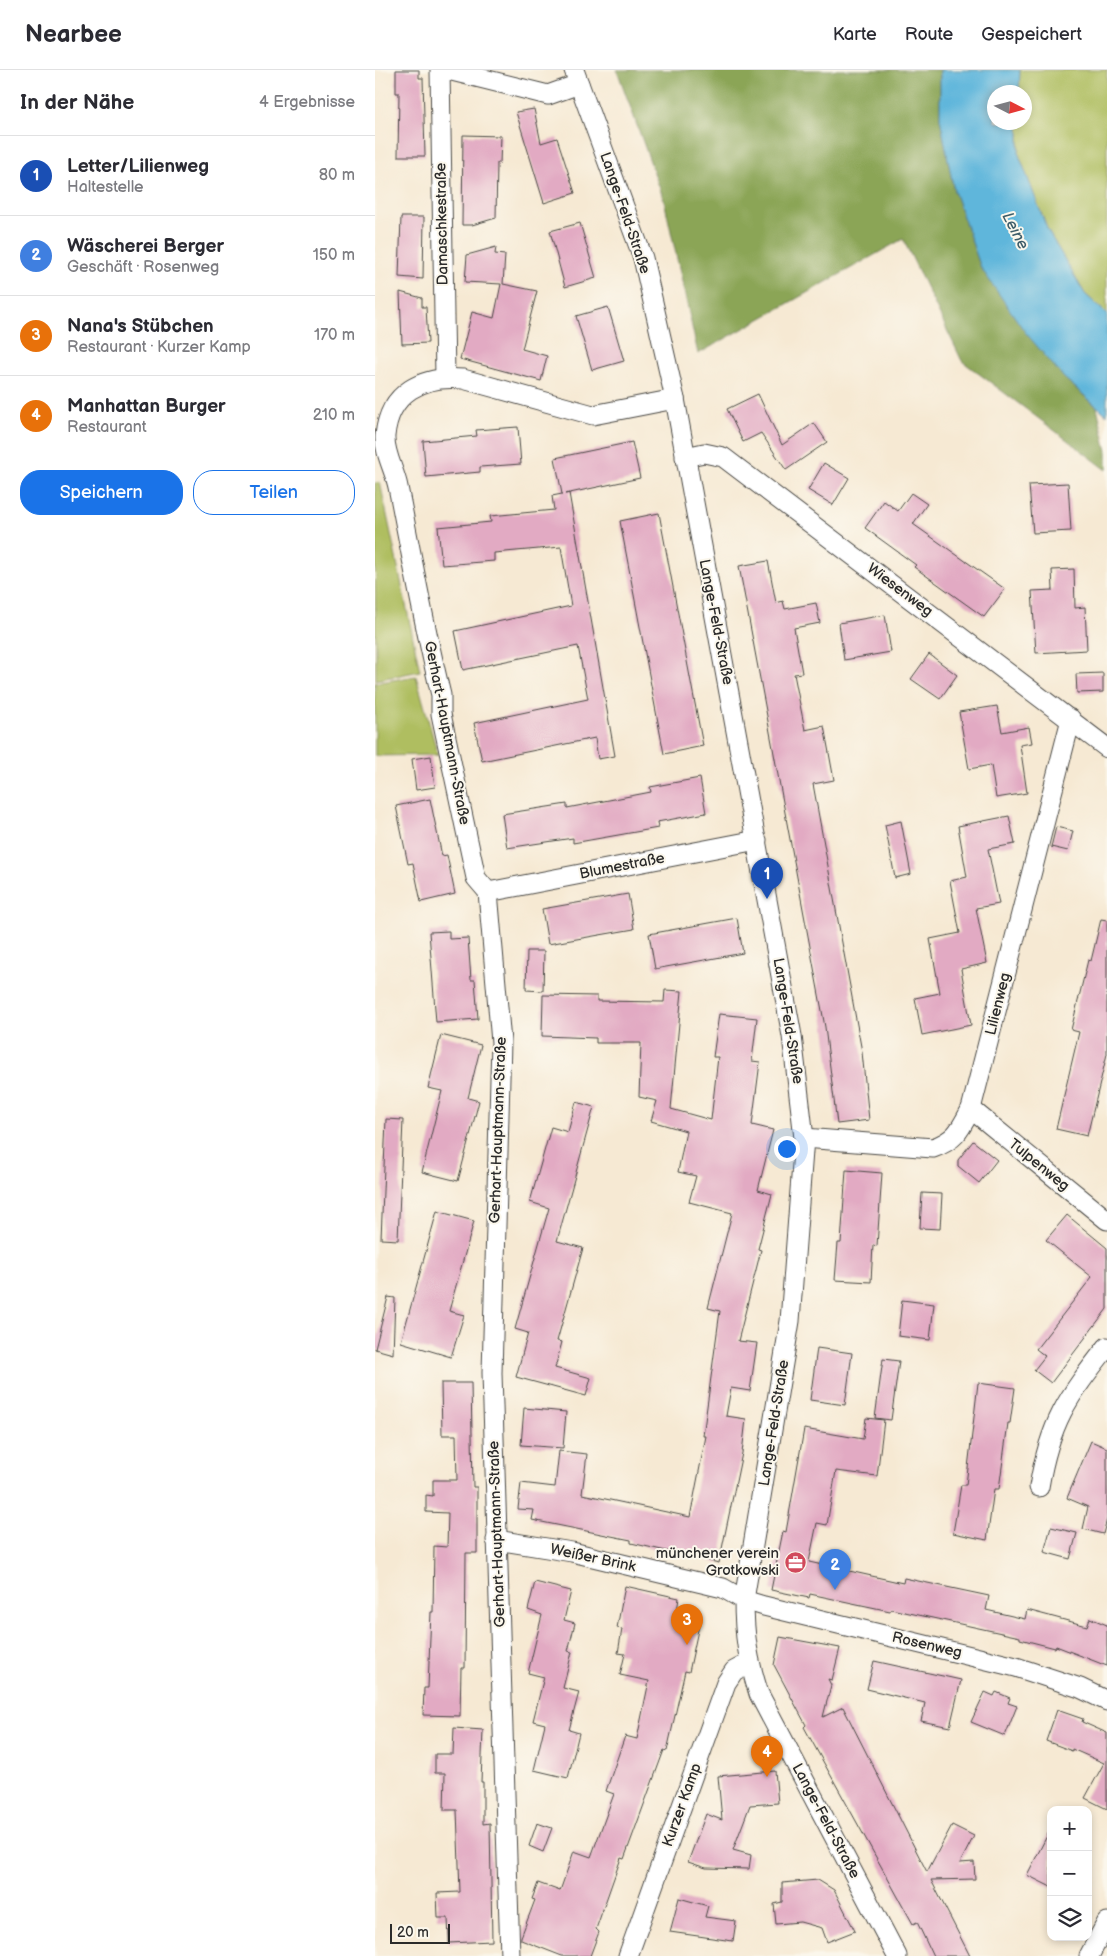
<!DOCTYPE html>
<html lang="de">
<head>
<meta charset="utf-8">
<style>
  :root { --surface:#fff; --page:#f7f7f7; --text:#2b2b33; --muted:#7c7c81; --line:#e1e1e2; --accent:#1a73e8 }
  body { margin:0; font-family:"Balsamiq Sans",sans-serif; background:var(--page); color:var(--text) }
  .controls { position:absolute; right:15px; bottom:15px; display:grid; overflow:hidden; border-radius:10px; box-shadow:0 2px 8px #0003 }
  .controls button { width:45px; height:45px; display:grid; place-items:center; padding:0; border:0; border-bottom:1px solid var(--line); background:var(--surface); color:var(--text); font:25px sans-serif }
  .compass { position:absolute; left:612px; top:15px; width:45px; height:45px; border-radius:50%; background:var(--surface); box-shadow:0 2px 8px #0003; rotate:96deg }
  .scale { position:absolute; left:15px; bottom:12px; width:60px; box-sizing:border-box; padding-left:5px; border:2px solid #2b2b2b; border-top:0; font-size:14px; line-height:18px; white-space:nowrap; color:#2b2b2b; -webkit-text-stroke:4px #fbf7ec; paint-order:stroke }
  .you { position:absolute; left:411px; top:1078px; width:18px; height:18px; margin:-12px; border:4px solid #fff; border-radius:50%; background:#1a73e8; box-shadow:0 0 0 8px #1a73e833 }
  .badge { display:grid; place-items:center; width:32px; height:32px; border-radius:50%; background:var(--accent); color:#fff; font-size:16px; font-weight:700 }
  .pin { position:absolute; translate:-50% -41px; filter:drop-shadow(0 1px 2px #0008) }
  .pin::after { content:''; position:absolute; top:26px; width:18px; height:15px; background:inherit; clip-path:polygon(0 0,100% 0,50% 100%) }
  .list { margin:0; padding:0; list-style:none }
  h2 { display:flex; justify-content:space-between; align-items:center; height:65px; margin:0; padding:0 20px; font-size:21px }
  h2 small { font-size:16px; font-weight:400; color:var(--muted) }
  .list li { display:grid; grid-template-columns:32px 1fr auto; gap:15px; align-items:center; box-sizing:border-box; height:80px; padding:0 20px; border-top:1px solid var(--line) }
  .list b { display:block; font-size:19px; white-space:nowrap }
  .list p { margin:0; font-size:16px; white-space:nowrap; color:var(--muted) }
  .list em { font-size:16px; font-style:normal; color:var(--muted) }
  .actions { display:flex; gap:10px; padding:15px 20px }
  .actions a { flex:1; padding:11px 0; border:1px solid var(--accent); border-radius:20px; text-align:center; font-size:18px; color:var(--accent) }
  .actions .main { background:var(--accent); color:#fff }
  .icon { flex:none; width:28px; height:28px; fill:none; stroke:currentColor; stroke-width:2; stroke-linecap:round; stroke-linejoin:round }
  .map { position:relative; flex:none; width:732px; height:1886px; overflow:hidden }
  header { display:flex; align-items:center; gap:30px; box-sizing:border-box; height:70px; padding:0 25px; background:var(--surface); border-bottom:1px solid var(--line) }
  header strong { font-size:24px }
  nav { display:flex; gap:28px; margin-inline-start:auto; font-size:18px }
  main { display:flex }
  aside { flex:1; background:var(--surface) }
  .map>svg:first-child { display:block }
  .green { fill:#afbe61; stroke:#6d7446 }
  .forest { fill:#8ba557; stroke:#5b6841 }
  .water { fill:#5fb6db; stroke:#457083 }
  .building { fill:#e2aac3 }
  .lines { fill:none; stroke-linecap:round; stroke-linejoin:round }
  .minor-casing { stroke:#494844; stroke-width:21 }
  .minor { stroke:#fff; stroke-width:19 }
  .labels { text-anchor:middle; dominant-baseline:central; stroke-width:4; stroke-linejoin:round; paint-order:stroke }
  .street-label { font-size:15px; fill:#2b2b2b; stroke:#fbf7ec }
  .poi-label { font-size:15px; fill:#2b2b2b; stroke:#fbf7ec; text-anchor:end }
  .water-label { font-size:16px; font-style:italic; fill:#3d5c69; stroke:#fbf7ec }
</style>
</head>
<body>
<header>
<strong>Nearbee</strong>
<nav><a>Karte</a><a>Route</a><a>Gespeichert</a></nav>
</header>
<main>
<aside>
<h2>In der Nähe<small>4 Ergebnisse</small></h2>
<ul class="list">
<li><span class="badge" style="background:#1a4fb4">1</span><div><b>Letter/Lilienweg</b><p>Haltestelle</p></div><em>80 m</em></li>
<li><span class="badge" style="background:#3f7fe0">2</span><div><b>Wäscherei Berger</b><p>Geschäft · Rosenweg</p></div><em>150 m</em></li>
<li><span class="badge" style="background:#e8710a">3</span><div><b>Nana's Stübchen</b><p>Restaurant · Kurzer Kamp</p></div><em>170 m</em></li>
<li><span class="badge" style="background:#e8710a">4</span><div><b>Manhattan Burger</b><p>Restaurant</p></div><em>210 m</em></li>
</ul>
<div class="actions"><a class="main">Speichern</a><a>Teilen</a></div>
</aside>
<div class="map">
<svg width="732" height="1886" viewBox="0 0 732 1886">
  <rect width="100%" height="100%" fill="#fbf7ec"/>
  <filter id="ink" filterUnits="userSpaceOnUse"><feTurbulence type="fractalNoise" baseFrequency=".02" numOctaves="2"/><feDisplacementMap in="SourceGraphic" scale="10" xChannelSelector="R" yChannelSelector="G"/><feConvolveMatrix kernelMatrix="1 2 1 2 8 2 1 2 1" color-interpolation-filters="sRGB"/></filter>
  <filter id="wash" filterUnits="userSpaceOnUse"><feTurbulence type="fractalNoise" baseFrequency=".0096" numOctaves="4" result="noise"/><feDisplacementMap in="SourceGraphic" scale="20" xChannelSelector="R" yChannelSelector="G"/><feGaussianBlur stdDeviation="1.12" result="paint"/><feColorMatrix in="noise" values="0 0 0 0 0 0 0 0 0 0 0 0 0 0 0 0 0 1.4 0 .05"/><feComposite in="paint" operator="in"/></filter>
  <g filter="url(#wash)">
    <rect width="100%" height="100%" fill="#f6e9d3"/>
    <g class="green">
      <path d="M645,0H732V244L710,224L673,161L644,85V53L650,52V22H644Z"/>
      <path d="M5,412L45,601L1,610L0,413Z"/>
      <path d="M41,606L63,685L0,686V613Z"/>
    </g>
    <path class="forest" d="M242,0H565V48L579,121L606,198L689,308L722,337L732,382V400L587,291L528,169L323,284L289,130Z"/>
    <path class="water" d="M565,0H645L644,22H620V52L644,53V85L673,161L710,224L732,244V345L689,308L650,262L606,198L579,121L565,48Z"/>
    <g id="blocks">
      <g class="building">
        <path d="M21,0H44V8H48L50,86H23L24,23H21Z"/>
        <path d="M159,39L166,73L182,68L200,123L169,133L141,42Z"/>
        <path d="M88,65L126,66L125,93H122L121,148L97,155H87Z"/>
        <path d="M26,147H49L48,209L24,207Z"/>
        <path d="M205,153L221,208L190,217L175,161Z"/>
        <path d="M121,177L120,184L130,185L128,214L162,221L147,279L172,286L166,311L85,289L97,242L119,248L126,214L90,212L92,185Z"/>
        <path d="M25,222L47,228V237H51L53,273L27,274Z"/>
        <path d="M233,237L249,291L217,300L201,246Z"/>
        <path d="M383,324L407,375L439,353L452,372L411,400L386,363L368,372L352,339Z"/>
        <path d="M143,357L146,394L105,397V402L51,407L48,371L102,366L101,360Z"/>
        <path d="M257,372L265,408L190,424L194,423L240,686L223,689L220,668L107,691L99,653L213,629L203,576L88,600L80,561L196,536L186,477L119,483V491L67,495L63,457L116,452L115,446L179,440L177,426L187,424L180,388Z"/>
        <path d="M449,393L474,408L458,435L433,420Z"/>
        <path d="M693,413L696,461L658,463L654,415Z"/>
        <path d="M536,423L552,434L538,454L630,519L609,547L539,497L541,495L490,458L509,431L523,441Z"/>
        <path d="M284,443L328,676L289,684L245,451Z"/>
        <path d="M393,491L401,533L408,531L410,539L441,533L445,553L419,558L427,603L419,604L430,660L449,656L459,710L438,714L487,982L494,1050L462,1054L450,957L364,496Z"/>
        <path d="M699,499L700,538L710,537L712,580L661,583L657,521L678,520L677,500Z"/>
        <path d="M510,545L516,582L469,590L464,553Z"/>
        <path d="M554,584L582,605L565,629L536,609Z"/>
        <path d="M728,603V622L702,623L701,604Z"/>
        <path d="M622,636L627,662L654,657L657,673L645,675L652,723L621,728L616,695L594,699L584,642Z"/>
        <path d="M56,686L60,717L41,720L37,689Z"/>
        <path d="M325,708L331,743L282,752L283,758L198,773V768L132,778L127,744L192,734V738L276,722L275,717Z"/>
        <path d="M55,729L67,786L72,785L80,824L46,832L38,793L33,794L21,736Z"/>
        <path d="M634,746L640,774L613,779L624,834L601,838L612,893L586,899L596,955L547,965L540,928L565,923L555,869L585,863L575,811L592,807L583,756Z"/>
        <path d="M526,751L536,804L520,808L510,755Z"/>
        <path d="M681,757L698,761L693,781L676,777Z"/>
        <path d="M253,824L259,859L173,874L167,839Z"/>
        <path d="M362,848L368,883L280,899L274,864Z"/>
        <path d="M726,849L732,850V984L712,1066L681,1059L704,962L696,960L713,890L716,891Z"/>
        <path d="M74,861V869L93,868L96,910H100L103,949L61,952L54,862Z"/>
        <path d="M152,881H169L168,921L151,920Z"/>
        <path d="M290,920L307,921L296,1039L336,1050L343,987H338L344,944L382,948L377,991L385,992L377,1055L398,1060L383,1120L397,1124L383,1179L386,1180L363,1271L382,1273L375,1321L356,1318L351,1346L371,1349L367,1383L344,1493L256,1473V1470L157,1450L159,1440L143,1439L146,1413L180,1417L184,1381L212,1384L207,1424L315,1447L331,1366H328L345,1241L333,1238L357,1143L314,1132L321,1106L303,1102L311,1061L276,1051L282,1031L264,1027L266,973H221V968L167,966L168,925L222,926V931L289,932Z"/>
        <path d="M66,965L106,975L93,1028L104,1031L83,1111L47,1102L67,1021L53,1018Z"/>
        <path d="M201,1032L219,1037L182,1171L208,1178L182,1271L187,1272L180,1298L216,1308L211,1326L141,1307L153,1263L140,1259L174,1138L155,1132L176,1057L193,1062Z"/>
        <path d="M11,1049L28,1050L23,1170L6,1169Z"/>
        <path d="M598,1071L622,1090L604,1113L583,1096V1090Z"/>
        <path d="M471,1100L507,1103L502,1176L498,1175L496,1212L460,1210L463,1173H466Z"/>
        <path d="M547,1123L567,1124L565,1159L545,1158Z"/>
        <path d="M62,1141L99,1151L74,1241L89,1245L76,1287L26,1272Z"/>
        <path d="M692,1145L732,1178V1239L676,1313L659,1300L670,1286L661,1279L717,1207L671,1170Z"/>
        <path d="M13,1227L20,1228L18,1284L0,1279Z"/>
        <path d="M527,1230L559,1234L555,1270L523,1266Z"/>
        <path d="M442,1278L477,1283L470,1335L435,1330Z"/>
        <path d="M508,1289L524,1291L516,1350L500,1348Z"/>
        <path d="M66,1313H96L98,1417H102V1483H91L90,1598H86L85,1646L48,1645L49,1618H53L56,1542H58L59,1476L72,1477L73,1443L51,1442V1425L58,1426V1410H82L81,1365H67Z"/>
        <path d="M603,1313L640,1318L635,1353H633L624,1419H619L612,1470L578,1463L586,1415H591Z"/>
        <path d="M149,1338L191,1342L188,1378L146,1375Z"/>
        <path d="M491,1348L509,1350L502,1406L461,1401L452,1455L442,1453L434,1492L528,1513L529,1508L614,1526L611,1540L650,1549L652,1540L712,1556L715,1548L732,1555V1596L681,1576L680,1578L645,1569V1567L516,1539L515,1541L435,1524L434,1528L396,1520L408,1461L411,1462L429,1359L488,1369Z"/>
        <path d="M716,1371L732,1378V1449L728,1464L708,1459L713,1437L692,1428Z"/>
        <path d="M676,1457L702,1463L695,1489L669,1482Z"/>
        <path d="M160,1512L196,1521L189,1550L200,1553L193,1581L197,1582L188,1618L204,1622L194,1660L204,1663L193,1708L159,1700L170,1654L158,1651L169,1607L153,1603L167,1545L153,1540Z"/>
        <path d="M250,1516L304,1528L302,1541L326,1546L314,1602L310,1601L292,1681L289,1680L249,1789L246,1788L221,1859L224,1862L215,1886H187L146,1870V1867L160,1830L157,1829L163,1813L185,1821L199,1781L216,1787L239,1724L231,1721L250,1666L262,1669L274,1611L245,1605L250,1584L243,1583L247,1559L242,1558Z"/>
        <path d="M405,1567L465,1578L457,1610L453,1609L456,1615L448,1647L468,1637L552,1802L577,1755L599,1766L585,1793L599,1792L600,1809L556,1810L595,1886H558L542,1852L538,1854L429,1657L431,1655L399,1595Z"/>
        <path d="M499,1591L586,1610L575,1657L546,1651L550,1633L492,1619Z"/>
        <path d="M610,1622L619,1626L621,1622L635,1628L633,1633L642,1636L630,1666L596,1652Z"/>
        <path d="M682,1640L708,1649L707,1652L732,1663V1739L710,1728L729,1693L697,1679V1681L671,1671Z"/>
        <path d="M79,1658L108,1660L106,1712H108V1754L115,1753L117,1871L74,1873L73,1848H63L62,1823L85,1822L82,1740H69L70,1703H60V1684H78Z"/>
        <path d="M400,1701L403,1733L375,1735L358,1780L376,1785L374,1799L331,1798L313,1792L331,1744L347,1750L343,1706Z"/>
        <path d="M162,1753L177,1758L168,1782L154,1776Z"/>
        <path d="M676,1758V1817L652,1805Z"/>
        <path d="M443,1810L459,1820L480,1861L452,1872L447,1858L425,1852L401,1854L399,1834L407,1832V1813Z"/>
        <path d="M304,1828L333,1836L330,1847L361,1851L358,1871L295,1862Z"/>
      </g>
    </g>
  </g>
  <g filter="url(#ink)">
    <use href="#blocks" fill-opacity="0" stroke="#494844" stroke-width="1"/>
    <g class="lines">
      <defs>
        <g id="minor">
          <path d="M65,0L70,307"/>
          <path d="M73,0L173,25L204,14"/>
          <path d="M199,0L268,188L300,329L417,966L429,1068L415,1251L369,1530C369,1566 373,1590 384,1624L522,1886"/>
          <path d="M310,387L329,383L348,387L732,678"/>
          <path d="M113,822L382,770"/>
          <path d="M596,1039L732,1150"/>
          <path d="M429,1068L558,1078C581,1070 585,1060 596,1039L696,649"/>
          <path d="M664,1417C675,1352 692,1328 732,1277"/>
          <path d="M121,1470L197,1482L348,1518L369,1530L389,1536L641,1597L705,1618L732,1631"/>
          <path d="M135,1886L117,1303L126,972L113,822L101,808L66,644V625C49,556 37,487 23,417C20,401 9,383 10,366C14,322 48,305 88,309L218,345L300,329"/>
          <path d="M253,1886L351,1613L359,1601L374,1593"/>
          <path d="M714,1886L732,1852"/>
        </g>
      </defs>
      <use href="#minor" class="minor-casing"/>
      <use href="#minor" class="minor"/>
    </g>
  </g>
  <defs>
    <symbol id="office-disc" viewBox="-11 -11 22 22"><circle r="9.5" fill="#d1495b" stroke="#fbf7ec"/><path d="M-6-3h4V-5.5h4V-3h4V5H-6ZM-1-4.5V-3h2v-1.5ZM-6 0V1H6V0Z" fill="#fff"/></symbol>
  </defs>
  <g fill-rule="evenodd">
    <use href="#office-disc" x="408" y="1480" width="25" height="25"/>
  </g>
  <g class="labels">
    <g class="street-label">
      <text transform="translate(250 143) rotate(71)">Lange-Feld-Straße</text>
      <text transform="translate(67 154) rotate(-91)">Damaschkestraße</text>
      <text transform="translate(525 520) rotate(37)">Wiesenweg</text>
      <text transform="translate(341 552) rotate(79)">Lange-Feld-Straße</text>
      <text transform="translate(72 663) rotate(79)">Gerhart-Hauptmann-Straße</text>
      <text transform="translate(247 796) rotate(-11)">Blumestraße</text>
      <text transform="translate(623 934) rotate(-76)">Lilienweg</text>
      <text transform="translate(413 951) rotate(81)">Lange-Feld-Straße</text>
      <text transform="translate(123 1060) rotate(-88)">Gerhart-Hauptmann-Straße</text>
      <text transform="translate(664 1095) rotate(39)">Tulpenweg</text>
      <text transform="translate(399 1353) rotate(-81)">Lange-Feld-Straße</text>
      <text transform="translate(122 1464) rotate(-92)">Gerhart-Hauptmann-Straße</text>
      <text transform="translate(218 1488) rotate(12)">Weißer Brink</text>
      <text transform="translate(552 1575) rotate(13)">Rosenweg</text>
      <text transform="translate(307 1735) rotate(-70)">Kurzer Kamp</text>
      <text transform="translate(451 1751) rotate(62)">Lange-Feld-Straße</text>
    </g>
    <g class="poi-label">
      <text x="404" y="1483">münchener verein<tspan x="404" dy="17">Grotkowski</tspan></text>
    </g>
    <g class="water-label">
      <text transform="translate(640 161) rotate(63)">Leine</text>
    </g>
  </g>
</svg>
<div class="controls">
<button>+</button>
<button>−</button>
<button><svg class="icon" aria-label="layers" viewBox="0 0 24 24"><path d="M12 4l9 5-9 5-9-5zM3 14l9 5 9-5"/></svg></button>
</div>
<svg class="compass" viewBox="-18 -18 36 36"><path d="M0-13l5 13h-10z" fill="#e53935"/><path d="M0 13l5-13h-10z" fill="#7c7c81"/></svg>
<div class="scale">20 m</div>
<div class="you"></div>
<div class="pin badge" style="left:392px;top:829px;background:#1a4fb4">1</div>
<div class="pin badge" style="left:460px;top:1520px;background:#3f7fe0">2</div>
<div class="pin badge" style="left:312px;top:1575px;background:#e8710a">3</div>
<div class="pin badge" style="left:392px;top:1707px;background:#e8710a">4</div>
</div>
</main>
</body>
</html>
